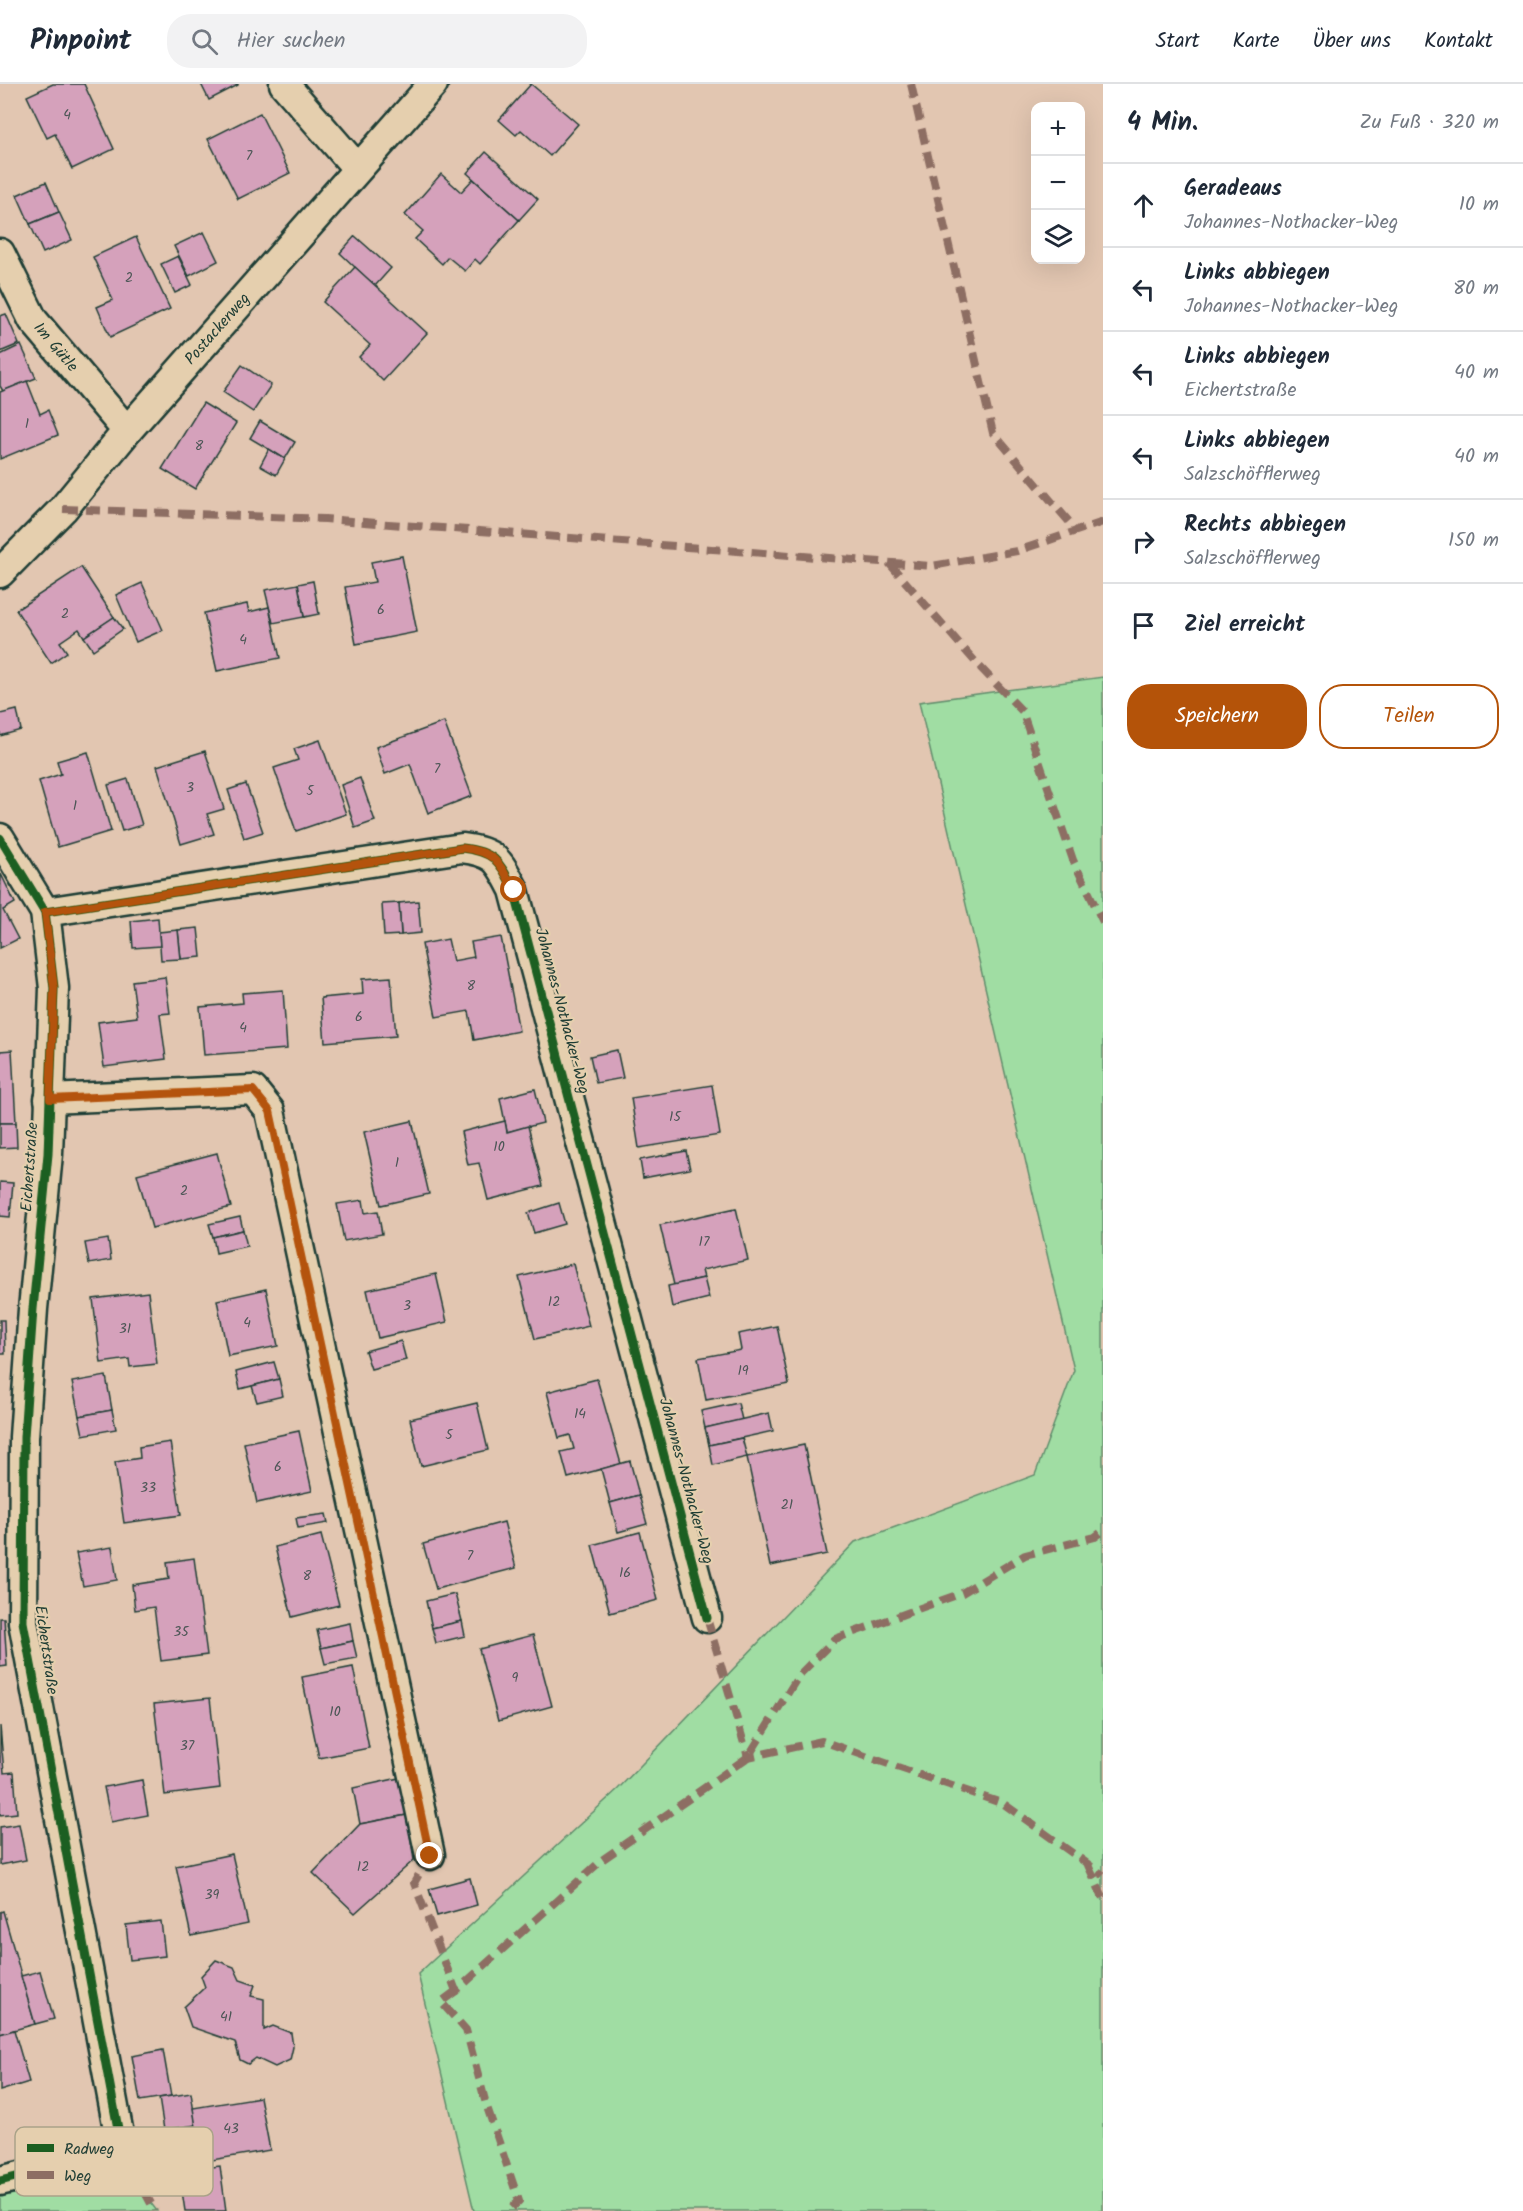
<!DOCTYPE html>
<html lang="de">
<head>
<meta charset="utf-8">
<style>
  :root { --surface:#fff; --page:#f2f2f3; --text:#1f2937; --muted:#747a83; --line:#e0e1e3; --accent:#b45309 }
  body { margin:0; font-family:Kalam,sans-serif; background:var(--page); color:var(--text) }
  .controls { position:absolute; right:18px; top:18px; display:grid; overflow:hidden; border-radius:12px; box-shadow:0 6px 24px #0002 }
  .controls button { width:54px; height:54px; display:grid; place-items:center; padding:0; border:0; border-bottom:2px solid var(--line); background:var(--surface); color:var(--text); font:30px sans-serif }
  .stop { position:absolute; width:18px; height:18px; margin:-14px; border:4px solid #b45309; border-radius:50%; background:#fff }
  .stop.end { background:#b45309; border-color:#fff; box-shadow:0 2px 6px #0008 }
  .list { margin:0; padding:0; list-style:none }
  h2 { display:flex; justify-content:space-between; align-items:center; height:78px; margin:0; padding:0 24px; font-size:26px }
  h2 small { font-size:20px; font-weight:400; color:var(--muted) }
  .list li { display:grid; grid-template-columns:39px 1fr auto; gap:18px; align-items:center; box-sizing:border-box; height:84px; padding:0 24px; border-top:2px solid var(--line) }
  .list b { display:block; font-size:22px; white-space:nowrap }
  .list p { margin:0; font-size:20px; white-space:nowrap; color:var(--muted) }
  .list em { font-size:20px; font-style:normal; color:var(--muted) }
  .actions { display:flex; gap:12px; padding:18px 24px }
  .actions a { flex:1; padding:14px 0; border:2px solid var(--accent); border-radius:24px; text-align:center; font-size:21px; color:var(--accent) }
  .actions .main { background:var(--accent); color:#fff }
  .icon { flex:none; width:33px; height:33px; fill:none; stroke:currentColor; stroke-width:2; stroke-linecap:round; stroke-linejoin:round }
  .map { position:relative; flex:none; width:1103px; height:2127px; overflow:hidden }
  header { display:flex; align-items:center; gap:36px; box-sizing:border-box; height:84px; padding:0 30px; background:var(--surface); border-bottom:2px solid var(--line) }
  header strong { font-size:28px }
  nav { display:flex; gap:33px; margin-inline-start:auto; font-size:21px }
  .search { width:420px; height:54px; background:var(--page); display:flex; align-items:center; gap:15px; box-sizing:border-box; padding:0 21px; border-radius:24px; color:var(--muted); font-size:22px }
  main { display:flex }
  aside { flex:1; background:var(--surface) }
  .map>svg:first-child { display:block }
  .green { fill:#a0dda3; stroke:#608d6c; stroke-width:1.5 }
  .building { fill:#d5a1bb; stroke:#1f3d34; stroke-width:1.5 }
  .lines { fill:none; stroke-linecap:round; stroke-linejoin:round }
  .street-casing { stroke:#1f3d34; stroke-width:33 }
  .street { stroke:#e5cfae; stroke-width:28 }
  .quiet { stroke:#8d6e63; stroke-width:8; stroke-dasharray:15 8; stroke-linecap:butt }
  .cycleway-casing { stroke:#e5cfae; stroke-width:13 }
  .cycleway { stroke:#1b5e20; stroke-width:9 }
  .route { stroke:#b45309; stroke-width:8 }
  .labels { text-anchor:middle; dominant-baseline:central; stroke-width:4.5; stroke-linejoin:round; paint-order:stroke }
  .number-label { font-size:14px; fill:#4c5656 }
  .street-label { font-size:16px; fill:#1f3d34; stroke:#e5cfae }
  .key { fill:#e5cfae; stroke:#aaa389; stroke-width:1.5 }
  .key-label { font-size:16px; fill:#1f3d34 }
</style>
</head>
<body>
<header>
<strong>Pinpoint</strong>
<div class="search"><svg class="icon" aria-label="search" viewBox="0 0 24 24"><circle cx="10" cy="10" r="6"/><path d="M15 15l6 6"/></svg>Hier suchen</div>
<nav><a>Start</a><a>Karte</a><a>Über uns</a><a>Kontakt</a></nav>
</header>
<main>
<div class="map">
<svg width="1103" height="2127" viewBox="0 0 1103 2127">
  <rect width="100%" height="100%" fill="#e2c6b1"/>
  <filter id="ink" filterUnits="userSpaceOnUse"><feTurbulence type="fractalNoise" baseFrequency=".0167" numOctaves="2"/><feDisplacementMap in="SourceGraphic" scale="12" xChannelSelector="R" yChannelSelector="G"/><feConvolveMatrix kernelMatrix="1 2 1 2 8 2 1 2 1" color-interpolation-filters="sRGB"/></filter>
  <g filter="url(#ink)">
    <g class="green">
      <path d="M1103,593V2127H474L418,1890L618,1705L855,1458L1035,1391L1074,1286L919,618Z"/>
      <path d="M130,2092L157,2127H0V2112Z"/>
    </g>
    <g class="building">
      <path d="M53,0H84L114,65L72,85L55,50L47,54L27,12Z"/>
      <path d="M201,0H238V1L209,16Z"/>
      <path d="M531,0L578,40L550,72L521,46L516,51L499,36Z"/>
      <path d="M260,29L290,89L238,115L208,55Z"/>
      <path d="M486,68L538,115L519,136L467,89Z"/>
      <path d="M441,90L461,108L473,95L519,136L480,180L475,175L465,187L448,173L442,180L415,155L423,147L405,131Z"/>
      <path d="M46,98L59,128L30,140L17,111Z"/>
      <path d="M59,128L72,156L43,169L30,140Z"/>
      <path d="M204,148L218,177L189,192L174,162Z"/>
      <path d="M355,152L391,184L375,202L340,169Z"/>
      <path d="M136,153L170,225L110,253L97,223L113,216L93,173Z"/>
      <path d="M178,172L192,201L175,209L161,180Z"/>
      <path d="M355,183L427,249L383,297L359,273L370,261L323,218Z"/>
      <path d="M6,230L19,260L0,268V232Z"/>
      <path d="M21,261L36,294L3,307L0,302V271Z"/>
      <path d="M242,281L271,301L253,328L223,308Z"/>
      <path d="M27,297L40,330L48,326L58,351L0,375V308Z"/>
      <path d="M203,319L236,339L195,405L162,385Z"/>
      <path d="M260,337L295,358L285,375L250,354Z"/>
      <path d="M269,365L285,375L276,391L260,382Z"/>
      <path d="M402,472L417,548L356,560L345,503L375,498L371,478Z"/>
      <path d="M81,483L114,533L84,553L79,545L60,558L67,568L51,579L16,526Z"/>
      <path d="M313,497L319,530L304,533L298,500Z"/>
      <path d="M142,499L163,546L136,558L116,511Z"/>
      <path d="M298,500L304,533L273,539L265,506Z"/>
      <path d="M247,520L249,528L269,523L280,574L217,587L204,529Z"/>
      <path d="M114,533L123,545L93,566L84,553Z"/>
      <path d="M17,626L21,646L0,652V630Z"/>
      <path d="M444,638L472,712L428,729L410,680L385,690L376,663Z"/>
      <path d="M320,656L346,730L296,747L274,684L298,676L294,665Z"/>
      <path d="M205,667L224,725L207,730L214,750L181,760L157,682Z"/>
      <path d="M88,668L111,747L58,763L39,697L61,690L57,677Z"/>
      <path d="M360,694L375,737L355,744L341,701Z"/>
      <path d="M128,695L142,741L122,747L108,701Z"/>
      <path d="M246,700L263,748L244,754L228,706Z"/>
      <path d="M1,790L15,819L3,826L18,855L0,864Z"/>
      <path d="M418,817L421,849L401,851L399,819Z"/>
      <path d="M399,819L401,851L384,852L382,820Z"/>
      <path d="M158,834L160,862L133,864L131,837Z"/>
      <path d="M198,844L201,873L181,875L178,846Z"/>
      <path d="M178,846L181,875L161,876L159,848Z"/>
      <path d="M501,853L519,947L474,956L469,927L436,933L422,860L448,855L453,877L474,873L471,858Z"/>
      <path d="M165,893L170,929L160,930L166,975L104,983L98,938L137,933L132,897Z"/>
      <path d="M391,893L396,952L325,958L321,914L363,910L362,895Z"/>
      <path d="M283,906L287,965L204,971L200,923L243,919L242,909Z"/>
      <path d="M12,966L16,1039H0V967Z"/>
      <path d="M617,966L623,994L596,999L590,972Z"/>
      <path d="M712,1001L720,1051L639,1064L631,1014Z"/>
      <path d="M535,1005L543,1039L507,1048L500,1014Z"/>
      <path d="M412,1037L429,1110L381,1121L364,1048Z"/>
      <path d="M505,1037L507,1048L528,1042L543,1102L488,1116L479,1079L468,1081L461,1048Z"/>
      <path d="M0,1039H16L17,1063L0,1064Z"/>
      <path d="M686,1067L690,1085L643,1094L640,1076Z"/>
      <path d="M217,1069L231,1123L152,1144L137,1090Z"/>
      <path d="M0,1098L13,1099L10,1133L0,1132Z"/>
      <path d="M363,1116L365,1129L378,1127L382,1150L344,1157L337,1120Z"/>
      <path d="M559,1119L565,1140L534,1149L528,1129Z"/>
      <path d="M736,1124L748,1176L702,1186L704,1194L674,1201L660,1141Z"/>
      <path d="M240,1133L243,1146L213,1153L209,1140Z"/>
      <path d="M243,1146L247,1162L216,1169L213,1153Z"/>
      <path d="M108,1155L111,1176L89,1180L85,1159Z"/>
      <path d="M573,1180L589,1242L535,1255L519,1193Z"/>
      <path d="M436,1190L447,1238L378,1254L367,1206Z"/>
      <path d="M704,1194L709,1214L672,1223L668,1202Z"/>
      <path d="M266,1205L278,1262L228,1272L217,1216Z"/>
      <path d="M148,1208L157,1280L130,1283L129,1275L101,1279L93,1215Z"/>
      <path d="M0,1236H4L5,1270H0Z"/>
      <path d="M777,1242L789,1300L706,1316L698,1274L741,1266L738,1250Z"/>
      <path d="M401,1257L406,1276L371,1285L365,1267Z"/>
      <path d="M274,1278L279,1295L240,1305L236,1288Z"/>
      <path d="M106,1292L112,1326L79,1332L72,1298Z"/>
      <path d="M279,1295L283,1312L257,1318L252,1302Z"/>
      <path d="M597,1295L621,1380L568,1394L561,1368L574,1365L570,1351L559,1354L547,1308Z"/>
      <path d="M477,1319L488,1366L421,1382L410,1335Z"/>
      <path d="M738,1319L742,1336L705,1344L701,1327Z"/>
      <path d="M112,1326L116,1345L83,1351L79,1332Z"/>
      <path d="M769,1329L773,1347L709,1361L705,1344Z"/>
      <path d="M299,1347L312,1407L257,1419L244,1359Z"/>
      <path d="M742,1354L747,1373L713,1381L709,1361Z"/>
      <path d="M170,1358L181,1431L124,1439L115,1378L140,1374L139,1363Z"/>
      <path d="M804,1361L827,1470L770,1482L747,1373Z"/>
      <path d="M630,1377L639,1411L610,1419L601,1385Z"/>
      <path d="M639,1411L647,1440L618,1448L610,1419Z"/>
      <path d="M326,1430L328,1439L298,1444L296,1434Z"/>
      <path d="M504,1438L516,1484L436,1505L423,1460Z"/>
      <path d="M640,1448L658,1516L610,1529L592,1461Z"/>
      <path d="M321,1451L339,1521L292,1533L275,1463Z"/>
      <path d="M112,1463L117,1496L83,1502L76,1469Z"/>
      <path d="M194,1474L207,1571L161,1577L154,1523L135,1526L132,1501L169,1495L167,1478Z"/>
      <path d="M455,1510L462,1537L432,1544L426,1517Z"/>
      <path d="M0,1534H4L7,1582L0,1583Z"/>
      <path d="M462,1537L465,1552L436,1559L432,1544Z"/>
      <path d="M350,1539L353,1557L321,1564L317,1546Z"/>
      <path d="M533,1551L552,1622L498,1637L479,1565Z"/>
      <path d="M353,1557L357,1574L325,1580L321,1564Z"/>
      <path d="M353,1583L369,1664L319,1674L302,1593Z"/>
      <path d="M210,1614L220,1704L165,1711L154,1620Z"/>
      <path d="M0,1642L4,1689L14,1688L17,1729L0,1731Z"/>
      <path d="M399,1694L407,1731L360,1740L353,1704Z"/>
      <path d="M142,1696L148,1731L111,1738L104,1703Z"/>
      <path d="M407,1731L414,1776L355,1829L313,1789L360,1740Z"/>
      <path d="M19,1740L26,1776L0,1781V1743Z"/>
      <path d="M232,1770L248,1840L191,1852L176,1782Z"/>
      <path d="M470,1794L477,1821L437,1832L429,1805Z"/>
      <path d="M3,1827L35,1940L0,1950V1828Z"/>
      <path d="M161,1837L165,1872L130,1876L126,1841Z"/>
      <path d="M216,1876L234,1883L240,1896L255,1901L251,1912L264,1915V1946L273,1942L291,1949L293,1963L290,1976L275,1983L256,1974L248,1980L240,1976L235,1958L191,1943L184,1923L205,1903L201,1892Z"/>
      <path d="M40,1887L54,1935L35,1940L21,1892Z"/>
      <path d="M14,1946L29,1998L0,2007V1950Z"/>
      <path d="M163,1966L171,2012L140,2017L132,1972Z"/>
      <path d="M191,2009L196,2041L164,2046L159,2014Z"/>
      <path d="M260,2013L270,2066L189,2080L185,2052L197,2050L193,2024Z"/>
      <path d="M220,2082L226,2127H185L179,2087Z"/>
    </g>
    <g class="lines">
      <defs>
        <g id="street">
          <path d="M284,0L357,84"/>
          <path id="s1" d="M0,169L33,236L127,347"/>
          <path id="s2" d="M0,489L63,425L127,347L433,0"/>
          <path d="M0,754L45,828L54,904L48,1070L33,1225L24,1353L23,1538L122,2066L0,2097"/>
          <path d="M45,828L462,764C496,768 499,777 514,806L707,1534"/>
          <path d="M49,1015L253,1006L270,1027L430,1771"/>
        </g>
      </defs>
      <use href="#street" class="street-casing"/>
      <use href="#street" class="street"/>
      <g class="quiet">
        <path d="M911,0L993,349L1077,447"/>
        <path d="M63,425L325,435L932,482L1017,467L1103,438"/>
        <path d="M889,479L979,582L1022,627L1073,776L1103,838"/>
        <path d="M707,1534L748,1673L822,1657L1004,1720L1103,1791"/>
        <path d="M430,1771L414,1799L456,1907L602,1776L748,1673L799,1591L835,1555L962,1509L1025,1471L1095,1453L1103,1447"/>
        <path d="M1088,1781L1103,1814"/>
        <path d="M456,1907L441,1918L466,1946L486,2020L519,2117L509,2127"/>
        <path d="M122,2066L155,2127"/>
      </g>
      <defs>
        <g id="cycleway">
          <path d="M0,754L45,828L54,904L48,1070L33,1225L24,1353L23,1538L122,2066L0,2097"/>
          <path d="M45,828L462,764C496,768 499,777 514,806L707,1534"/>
        </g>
      </defs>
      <use href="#cycleway" class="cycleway-casing"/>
      <use href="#cycleway" class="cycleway"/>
    </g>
  </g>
  <g class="lines" filter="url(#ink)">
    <path class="route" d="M430,1772L270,1027L253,1006L50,1015L54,904L45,828L462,764C496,768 499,778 514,806"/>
  </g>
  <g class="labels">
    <g class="number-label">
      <text x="67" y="31">4</text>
      <text x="249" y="72">7</text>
      <text x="129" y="194">2</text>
      <text x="27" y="340">1</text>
      <text x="199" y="362">8</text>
      <text x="381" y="526">6</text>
      <text x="65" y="530">2</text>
      <text x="243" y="556">4</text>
      <text x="437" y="685">7</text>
      <text x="190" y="704">3</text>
      <text x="310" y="707">5</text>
      <text x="75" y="722">1</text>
      <text x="471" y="902">8</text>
      <text x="359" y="933">6</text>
      <text x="243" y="944">4</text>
      <text x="675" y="1033">15</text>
      <text x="499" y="1063">10</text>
      <text x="397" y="1079">1</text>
      <text x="184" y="1107">2</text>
      <text x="704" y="1158">17</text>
      <text x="554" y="1218">12</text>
      <text x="407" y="1222">3</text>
      <text x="247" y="1239">4</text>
      <text x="125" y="1245">31</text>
      <text x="743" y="1287">19</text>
      <text x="580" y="1330">14</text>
      <text x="449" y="1351">5</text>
      <text x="278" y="1383">6</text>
      <text x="148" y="1404">33</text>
      <text x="787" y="1421">21</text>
      <text x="470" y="1472">7</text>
      <text x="625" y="1489">16</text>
      <text x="307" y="1492">8</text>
      <text x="181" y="1548">35</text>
      <text x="515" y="1594">9</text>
      <text x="335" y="1628">10</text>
      <text x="187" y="1662">37</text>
      <text x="363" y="1783">12</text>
      <text x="212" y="1811">39</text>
      <text x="226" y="1933">41</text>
      <text x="231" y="2045">43</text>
    </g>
    <g class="street-label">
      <text stroke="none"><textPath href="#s2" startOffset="327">Postackerweg</textPath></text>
      <text stroke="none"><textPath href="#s1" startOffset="110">Im Gütle</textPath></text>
      <text transform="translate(562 927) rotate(75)">Johannes-Nothacker-Weg</text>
      <text transform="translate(30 1083) rotate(-86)">Eichertstraße</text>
      <text transform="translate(686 1397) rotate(75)">Johannes-Nothacker-Weg</text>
      <text transform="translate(46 1566) rotate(82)">Eichertstraße</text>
    </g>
  </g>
  <rect x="15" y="2043" width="198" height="69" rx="9" class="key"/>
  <rect x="27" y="2060" width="27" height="8" fill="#1b5e20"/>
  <rect x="27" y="2087" width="27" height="8" fill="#8d6e63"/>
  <g class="key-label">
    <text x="64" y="2070">Radweg</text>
    <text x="64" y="2097">Weg</text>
  </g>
</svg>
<div class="controls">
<button>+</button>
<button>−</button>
<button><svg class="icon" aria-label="layers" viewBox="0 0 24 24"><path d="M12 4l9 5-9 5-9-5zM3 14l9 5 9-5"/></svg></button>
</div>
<div class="stop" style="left:514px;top:806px"></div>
<div class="stop end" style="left:430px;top:1772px"></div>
</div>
<aside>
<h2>4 Min.<small>Zu Fuß · 320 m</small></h2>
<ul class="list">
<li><svg class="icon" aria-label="ahead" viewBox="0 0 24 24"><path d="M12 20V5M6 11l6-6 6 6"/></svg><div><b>Geradeaus</b><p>Johannes-Nothacker-Weg</p></div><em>10 m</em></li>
<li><svg class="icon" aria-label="left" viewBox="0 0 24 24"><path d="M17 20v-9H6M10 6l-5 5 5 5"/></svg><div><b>Links abbiegen</b><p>Johannes-Nothacker-Weg</p></div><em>80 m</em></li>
<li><svg class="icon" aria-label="left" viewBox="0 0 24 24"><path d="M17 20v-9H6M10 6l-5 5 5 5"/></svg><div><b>Links abbiegen</b><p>Eichertstraße</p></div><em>40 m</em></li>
<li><svg class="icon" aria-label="left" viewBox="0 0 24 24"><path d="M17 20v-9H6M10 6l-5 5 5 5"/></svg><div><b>Links abbiegen</b><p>Salzschöfflerweg</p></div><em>40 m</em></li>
<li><svg class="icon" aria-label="right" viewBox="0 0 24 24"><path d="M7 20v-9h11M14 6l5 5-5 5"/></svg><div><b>Rechts abbiegen</b><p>Salzschöfflerweg</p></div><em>150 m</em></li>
<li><svg class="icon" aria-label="arrive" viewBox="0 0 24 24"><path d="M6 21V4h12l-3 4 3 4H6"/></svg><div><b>Ziel erreicht</b></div></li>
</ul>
<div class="actions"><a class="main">Speichern</a><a>Teilen</a></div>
</aside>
</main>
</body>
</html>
